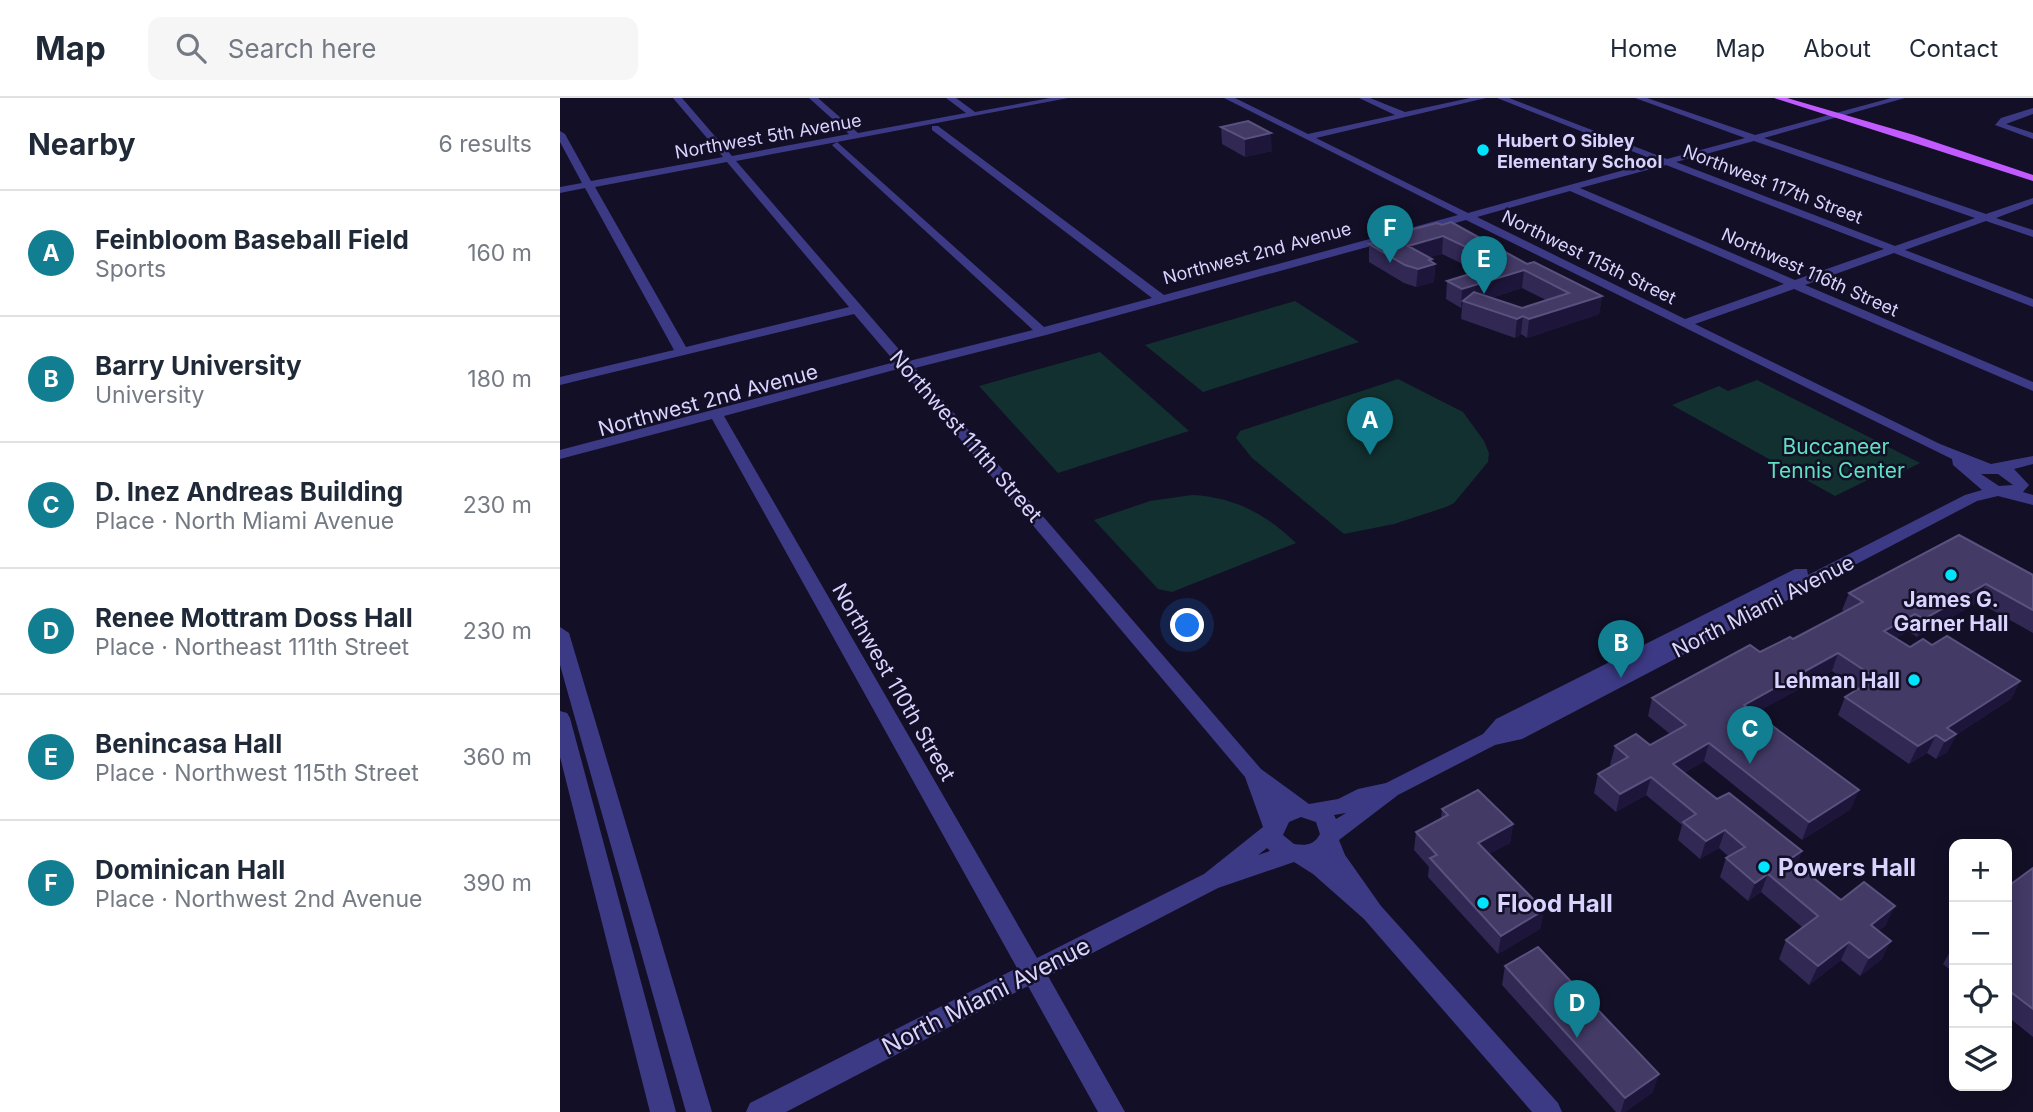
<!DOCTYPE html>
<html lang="en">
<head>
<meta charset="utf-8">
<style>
  :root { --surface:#fff; --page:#f6f6f7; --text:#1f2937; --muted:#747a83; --line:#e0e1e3; --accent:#117e91 }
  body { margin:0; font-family:Inter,sans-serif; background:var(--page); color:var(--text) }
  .controls { position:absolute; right:21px; bottom:21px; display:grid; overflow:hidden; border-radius:14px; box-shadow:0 4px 18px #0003 }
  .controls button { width:63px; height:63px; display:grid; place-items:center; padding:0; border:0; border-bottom:2px solid var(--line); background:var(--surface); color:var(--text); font:35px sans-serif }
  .you { position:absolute; left:628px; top:528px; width:24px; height:24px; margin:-18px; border:5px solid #fff; border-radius:50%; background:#1a73e8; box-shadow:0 0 0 10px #1a73e833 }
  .badge { display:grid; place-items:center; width:46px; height:46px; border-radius:50%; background:var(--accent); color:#fff; font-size:23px; font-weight:700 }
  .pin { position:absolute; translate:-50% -58px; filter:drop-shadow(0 2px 4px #0008) }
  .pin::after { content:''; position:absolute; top:37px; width:24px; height:21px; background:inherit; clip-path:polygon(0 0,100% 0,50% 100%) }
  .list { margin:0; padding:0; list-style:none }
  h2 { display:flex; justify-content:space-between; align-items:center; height:91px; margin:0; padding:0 28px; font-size:30px }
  h2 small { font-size:23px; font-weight:400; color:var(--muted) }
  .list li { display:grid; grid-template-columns:46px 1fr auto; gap:21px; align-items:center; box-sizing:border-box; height:126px; padding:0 28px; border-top:2px solid var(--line) }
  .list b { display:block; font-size:26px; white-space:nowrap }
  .list p { margin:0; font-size:23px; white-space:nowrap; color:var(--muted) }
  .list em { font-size:23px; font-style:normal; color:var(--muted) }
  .icon { flex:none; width:38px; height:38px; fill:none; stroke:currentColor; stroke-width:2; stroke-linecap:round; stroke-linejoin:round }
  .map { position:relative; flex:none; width:1473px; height:1014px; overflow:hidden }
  header { display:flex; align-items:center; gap:42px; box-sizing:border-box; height:98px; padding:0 35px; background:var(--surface); border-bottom:2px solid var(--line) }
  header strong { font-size:33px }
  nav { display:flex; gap:38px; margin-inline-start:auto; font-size:24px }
  .search { width:490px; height:63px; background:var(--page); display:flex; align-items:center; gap:18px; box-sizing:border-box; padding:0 24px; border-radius:14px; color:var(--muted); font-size:26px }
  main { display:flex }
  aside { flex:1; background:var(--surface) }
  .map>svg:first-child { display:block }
  .green { fill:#12302f }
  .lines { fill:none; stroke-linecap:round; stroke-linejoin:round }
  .minor { fill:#3d3a85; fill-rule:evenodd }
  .major { fill:#c25bff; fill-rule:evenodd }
  .wall { fill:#312854; fill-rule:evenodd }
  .shaded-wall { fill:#1d163a }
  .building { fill:#433a66; stroke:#5a527e; stroke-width:2 }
  .poi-dot { fill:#00e5ff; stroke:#130f26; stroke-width:2.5 }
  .labels { text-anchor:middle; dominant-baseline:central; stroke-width:5; stroke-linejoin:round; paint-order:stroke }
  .far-street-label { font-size:18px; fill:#d9d4ff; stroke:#130f26 }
  .far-poi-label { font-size:18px; font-weight:bold; fill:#d9d4ff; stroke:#130f26; text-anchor:start }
  .street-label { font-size:21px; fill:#d9d4ff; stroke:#130f26 }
  .park-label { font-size:21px; fill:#5fe0c0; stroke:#130f26 }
  .poi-label { font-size:21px; font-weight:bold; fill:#d9d4ff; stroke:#130f26 }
  .near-poi-label { font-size:24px; font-weight:bold; fill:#d9d4ff; stroke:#130f26; text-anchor:start }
  .near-street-label { font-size:24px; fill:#d9d4ff; stroke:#130f26 }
</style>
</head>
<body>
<header>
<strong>Map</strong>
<div class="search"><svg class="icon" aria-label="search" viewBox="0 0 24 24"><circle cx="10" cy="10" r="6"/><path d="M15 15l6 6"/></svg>Search here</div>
<nav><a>Home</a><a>Map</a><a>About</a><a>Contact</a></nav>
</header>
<main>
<aside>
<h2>Nearby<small>6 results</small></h2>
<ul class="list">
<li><span class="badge">A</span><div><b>Feinbloom Baseball Field</b><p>Sports</p></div><em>160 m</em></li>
<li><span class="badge">B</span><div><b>Barry University</b><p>University</p></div><em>180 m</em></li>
<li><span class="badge">C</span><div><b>D. Inez Andreas Building</b><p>Place · North Miami Avenue</p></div><em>230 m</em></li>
<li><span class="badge">D</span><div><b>Renee Mottram Doss Hall</b><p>Place · Northeast 111th Street</p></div><em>230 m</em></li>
<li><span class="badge">E</span><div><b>Benincasa Hall</b><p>Place · Northwest 115th Street</p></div><em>360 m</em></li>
<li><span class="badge">F</span><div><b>Dominican Hall</b><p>Place · Northwest 2nd Avenue</p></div><em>390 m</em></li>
</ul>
</aside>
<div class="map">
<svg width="1473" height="1014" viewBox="0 0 1473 1014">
  <rect width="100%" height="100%" fill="#130f26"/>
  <g class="green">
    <path d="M735,203L799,244L643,294L585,247Z"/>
    <path d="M540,254L629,333L498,375L419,288Z"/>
    <path d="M838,281L903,314L924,343L929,355L928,364L894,405L886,409L834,426L784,436L692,360L676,340L680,333Z"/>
    <path d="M1197,282L1360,365L1338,376L1322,375L1275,398L1112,307L1159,288L1168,293Z"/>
    <path d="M632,397C674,399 706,416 736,445L612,494L598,491L534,422L590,403Z"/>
  </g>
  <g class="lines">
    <g class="minor">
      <path d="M113,0H122L172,58L289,36L249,0H258L298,35L406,15L386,0H396L415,14L490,0H508L277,44L484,229L592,200L372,32V28H378L604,197L898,117L664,0H675L748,36L835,17L799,0H810L845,14L910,0H926L756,40L908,115L1097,63L937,0H949L1107,61L1185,40L1075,0H1087L1195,37L1331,0H1345L1204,40L1426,116L1473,100V106L1436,120L1473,132V139L1426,123L1345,152L1473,201V209L1334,155L1245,187L1473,284V293L1234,191L1135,226L1380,346L1431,366L1473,358V366L1454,371L1469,387L1463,394L1473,397V407L1438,398L1417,403L962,641L935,647L838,697L779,742L785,757L821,808L998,1005L1002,1014H972L804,821L753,776L734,764L658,790L488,878L565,1014H538L468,888L226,1014H186L190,1005L457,870L152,321L0,361V352L335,264L294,216L0,287V279L114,252L25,90L0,95V89L22,85L0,44V33L5,36L31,83L163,59ZM1194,43L1415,120L1335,148L1116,64ZM277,44L272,47L274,49L473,232L349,263L176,63ZM167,64L289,209L126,249L35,89ZM1106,67L1324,151L1235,182L1020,90ZM1010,93L1224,186L1125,221L917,119ZM906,122L1392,361L1393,367L1422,392L1405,397L1248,477L1247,471H1235L936,621L923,636L826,685L798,691L778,701L749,706L701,671L355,270L486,237ZM334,272H342L685,679L703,729L644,776L477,860L164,318ZM1421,376H1438L1453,387L1439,388ZM786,715L776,721L774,717ZM741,719L756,724L760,736C754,747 746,748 734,746L723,737L729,724ZM707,750L710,753L698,757Z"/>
      <path d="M1473,10V16L1446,26L1473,35V41L1435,27L1441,20Z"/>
      <path d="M0,529L9,535L152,1014H126L0,567Z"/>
      <path d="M0,613L7,615L10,620L116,1014H90L0,659Z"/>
    </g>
    <path class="major" d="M1214,0H1227L1354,37L1473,77V83Z"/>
  </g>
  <g class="wall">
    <path d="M661,29L712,53L685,59L662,46Z"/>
    <path d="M877,125L967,166L1042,198L1039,216L967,240L961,236L955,240L901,221L902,209L901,210L886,201L887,183L919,174L882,156L869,159L872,161V164L875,166L874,184L856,189L844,185L809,164V146L815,145V141ZM962,190L986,202L962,210L931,200Z"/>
    <path d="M1473,477V535L1418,504L1357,539L1348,533L1336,540L1350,549L1372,547L1460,583L1451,601L1396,637L1387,654L1376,661L1367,655L1349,666L1278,617L1285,599L1298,591L1272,573L1195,615L1291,711L1242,742L1144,663L1124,675L1157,701L1242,753L1237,766L1281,802L1326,827L1318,833L1322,861L1300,878L1281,862L1249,887L1219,861L1226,842L1243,830L1201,794L1188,803L1160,779L1166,760L1169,759L1159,750L1140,761L1118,742L1122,727L1086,697L1056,714L1034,695L1038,676L1052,668L1050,667L1055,648L1090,647L1110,636L1088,618L1092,600L1233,541L1285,514L1282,512L1289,495Z"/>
    <path d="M882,711L953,726L950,745L929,756L984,812L980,831L938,856L868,779L869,769L854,752L856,734L881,721Z"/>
    <path d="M1473,770V939L1447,918V789Z"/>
    <path d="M1394,847V875L1383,866Z"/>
    <path d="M945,868L1093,994L1065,1014H1056L942,887Z"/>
  </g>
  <g class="shaded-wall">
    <path d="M711,35L712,53L685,59V41Z"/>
    <path d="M883,138L882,156L847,166L848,148Z"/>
    <path d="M872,161V167L875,166L874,184L856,189L858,171L869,162Z"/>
    <path d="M964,172L962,190L912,206L903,203L902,209L901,210L902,191Z"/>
    <path d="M1042,198L1039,216L967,240L969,221Z"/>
    <path d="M963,218L961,236L955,240L957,221Z"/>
    <path d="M1426,486L1418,504L1357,539L1364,521Z"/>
    <path d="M1355,516L1348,533L1317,551L1324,533Z"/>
    <path d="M1278,555L1272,573L1178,625L1184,607Z"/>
    <path d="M1460,583L1451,601L1396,637L1387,654L1376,661L1385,643L1387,630Z"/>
    <path d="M1376,637L1367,655L1349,666L1358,648Z"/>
    <path d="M1149,645L1144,663L1108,684L1113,666Z"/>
    <path d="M1091,679L1086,697L1056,714L1060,696Z"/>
    <path d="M1299,692L1291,711L1242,742L1249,724Z"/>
    <path d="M953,726L950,745L916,763L918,745Z"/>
    <path d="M1165,732L1159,750L1140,761L1146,743Z"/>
    <path d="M1242,753L1235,772L1230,761Z"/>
    <path d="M1208,776L1201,794L1188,803L1195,785Z"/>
    <path d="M1335,808L1326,827L1302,845L1311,827Z"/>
    <path d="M984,812L980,831L938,856L941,838Z"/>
    <path d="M1331,843L1322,861L1300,878L1309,860Z"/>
    <path d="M1289,844L1281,862L1249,887L1258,868Z"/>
    <path d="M1099,976L1093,994L1065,1014H1061L1065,1000Z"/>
  </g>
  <g class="building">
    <path d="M688,23L711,35L685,41L661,29Z"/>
    <path d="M891,124L967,166L974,164L1042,198L969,221L963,218L957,221L903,203L914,194L962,210L1009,195L964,172L902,191L887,183L942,166L883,138L848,148L872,161L869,162L875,166L858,171L845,167L809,146L819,144L815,141L877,125L882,127Z"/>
    <path d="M1399,437L1473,477V512L1426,486L1364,521L1355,516L1324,533L1350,549L1363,541L1372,547L1387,538L1460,583L1387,630L1396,636L1385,643L1376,637L1358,648L1285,599L1316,580L1278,555L1184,607L1299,692L1249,724L1149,645L1113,666L1157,701L1169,695L1242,753L1230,761L1281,802L1304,784L1335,808L1311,827L1331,843L1309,860L1289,844L1258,868L1226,842L1258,818L1208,776L1195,785L1166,760L1185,749L1165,732L1146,743L1123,724L1136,716L1091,679L1060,696L1038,676L1068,659L1055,648L1076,636L1090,647L1126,627L1092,600L1190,547L1200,554L1230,539L1233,541L1303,504L1289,495Z"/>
    <path d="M918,692L953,726L918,745L984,812L941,838L870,760L877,757L856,734L888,717L882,711Z"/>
    <path d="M1473,770V911L1447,891V789Z"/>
    <path d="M978,849L1099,976L1065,1000L945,868Z"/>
  </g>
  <g class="poi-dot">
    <circle cx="923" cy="52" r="7"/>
    <circle cx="1391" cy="477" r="7"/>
    <circle cx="1354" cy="582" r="7"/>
    <circle cx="1204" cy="769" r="7"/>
    <circle cx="923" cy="805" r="7"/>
  </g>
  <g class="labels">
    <g class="far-street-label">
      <text transform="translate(208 38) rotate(-10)">Northwest 5th Avenue</text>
      <text transform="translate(1213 86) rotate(21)">Northwest 117th Street</text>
      <text transform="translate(697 155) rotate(-15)">Northwest 2nd Avenue</text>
      <text transform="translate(1029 159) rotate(26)">Northwest 115th Street</text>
      <text transform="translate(1250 174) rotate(24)">Northwest 116th Street</text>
    </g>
    <g class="far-poi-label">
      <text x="937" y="42">Hubert O Sibley<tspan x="937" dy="21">Elementary School</tspan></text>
    </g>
    <g class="street-label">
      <text transform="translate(148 302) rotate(-15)">Northwest 2nd Avenue</text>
      <text transform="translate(406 338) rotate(49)">Northwest 111th Street</text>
      <text transform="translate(1203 508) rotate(-27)">North Miami Avenue</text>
      <text transform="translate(334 584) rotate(60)">Northwest 110th Street</text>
    </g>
    <g class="park-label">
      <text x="1276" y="348">Buccaneer<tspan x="1276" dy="24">Tennis Center</tspan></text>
    </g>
    <g class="poi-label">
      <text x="1391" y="501">James G.<tspan x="1391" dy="24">Garner Hall</tspan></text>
      <text x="1340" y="582" text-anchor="end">Lehman Hall</text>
    </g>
    <g class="near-poi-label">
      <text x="1218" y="769">Powers Hall</text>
      <text x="937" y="805">Flood Hall</text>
    </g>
    <g class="near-street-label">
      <text transform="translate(426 898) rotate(-27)">North Miami Avenue</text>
    </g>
  </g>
</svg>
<div class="controls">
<button>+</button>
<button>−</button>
<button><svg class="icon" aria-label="locate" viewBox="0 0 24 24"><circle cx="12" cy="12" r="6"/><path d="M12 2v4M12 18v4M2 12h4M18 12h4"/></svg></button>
<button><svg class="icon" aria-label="layers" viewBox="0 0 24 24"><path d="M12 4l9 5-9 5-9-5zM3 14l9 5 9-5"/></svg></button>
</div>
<div class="you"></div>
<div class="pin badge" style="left:810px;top:357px">A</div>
<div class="pin badge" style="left:1061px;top:580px">B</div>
<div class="pin badge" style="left:1190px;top:666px">C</div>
<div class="pin badge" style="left:1017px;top:940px">D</div>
<div class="pin badge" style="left:924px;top:196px">E</div>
<div class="pin badge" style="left:830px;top:165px">F</div>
</div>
</main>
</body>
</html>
